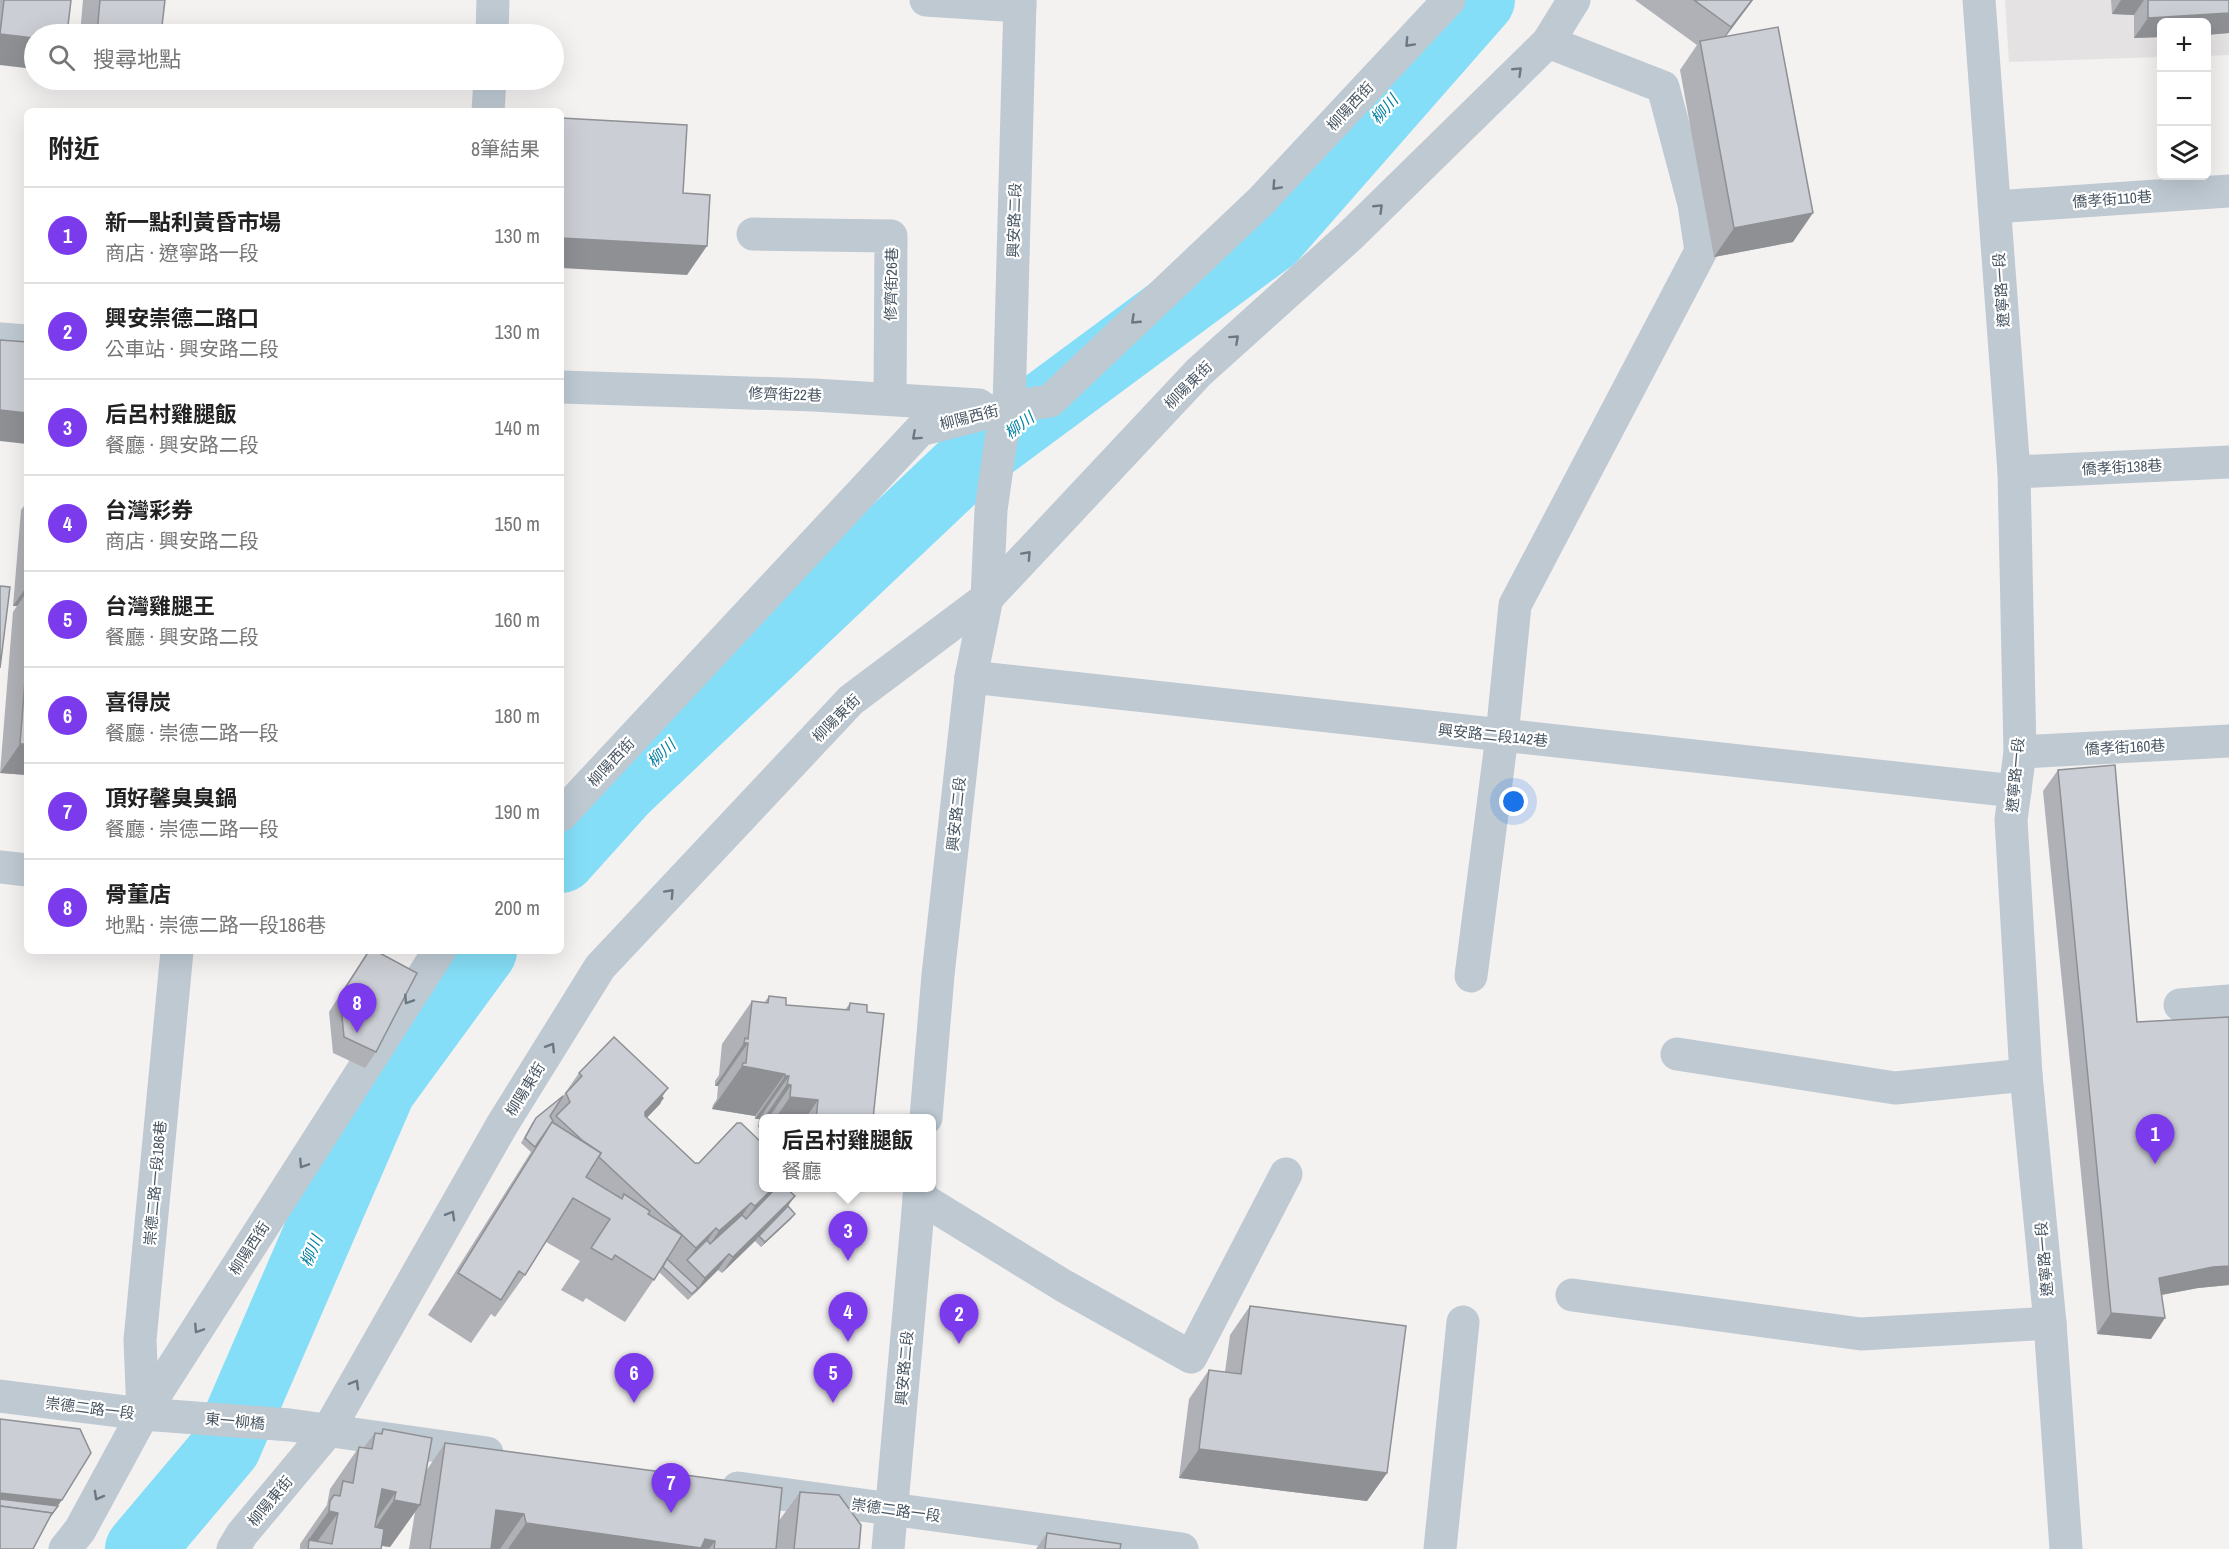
<!DOCTYPE html>
<html lang="zh-TW">
<head>
<meta charset="utf-8">
<style>
  :root { --surface:#fff; --page:#f6f6f6; --text:#222; --muted:#767676; --line:#e0e0e0; --accent:#7c3aed }
  body { margin:0; font-family:"Archivo Narrow","Noto Sans TC",sans-serif; background:var(--page); color:var(--text) }
  .controls { position:absolute; right:18px; top:18px; display:grid; overflow:hidden; border-radius:9px; box-shadow:0 6px 24px #0002 }
  .controls button { width:54px; height:54px; display:grid; place-items:center; padding:0; border:0; border-bottom:2px solid var(--line); background:var(--surface); color:var(--text); font:30px sans-serif }
  .you { position:absolute; left:1514px; top:802px; width:21px; height:21px; margin:-15px; border:4px solid #fff; border-radius:50%; background:#1a73e8; box-shadow:0 0 0 9px #1a73e833 }
  .badge { display:grid; place-items:center; width:39px; height:39px; border-radius:50%; background:var(--accent); color:#fff; font-size:20px; font-weight:700 }
  .pin { position:absolute; translate:-50% -50px; filter:drop-shadow(0 2px 3px #0008) }
  .pin::after { content:''; position:absolute; top:32px; width:21px; height:18px; background:inherit; clip-path:polygon(0 0,100% 0,50% 100%) }
  .popup { position:absolute; left:759px; top:1114px; width:177px; height:78px; box-sizing:border-box; display:grid; place-content:center; border-radius:9px; background:var(--surface); filter:drop-shadow(0 2px 4px #0005); font-size:20px; white-space:nowrap; color:var(--muted) }
  .popup b { font-size:22px; color:var(--text) }
  .popup::after { content:''; position:absolute; left:50%; top:100%; margin-left:-12px; border:12px solid transparent; border-top-color:var(--surface) }
  .list { margin:0; padding:0; list-style:none }
  h2 { display:flex; justify-content:space-between; align-items:center; height:78px; margin:0; padding:0 24px; font-size:26px }
  h2 small { font-size:20px; font-weight:400; color:var(--muted) }
  .list li { display:grid; grid-template-columns:39px 1fr auto; gap:18px; align-items:center; box-sizing:border-box; height:96px; padding:0 24px; border-top:2px solid var(--line) }
  .list b { display:block; font-size:22px; white-space:nowrap }
  .list p { margin:0; font-size:20px; white-space:nowrap; color:var(--muted) }
  .list em { font-size:20px; font-style:normal; color:var(--muted) }
  .icon { flex:none; width:33px; height:33px; fill:none; stroke:currentColor; stroke-width:2; stroke-linecap:round; stroke-linejoin:round }
  .map { position:relative; flex:none; width:2229px; height:1549px; overflow:hidden }
  .search { position:absolute; background:var(--surface); box-shadow:0 6px 24px #0002; left:24px; top:24px; width:540px; height:66px; display:flex; align-items:center; gap:15px; box-sizing:border-box; padding:0 21px; border-radius:33px; color:var(--muted); font-size:22px }
  .panel { position:absolute; background:var(--surface); box-shadow:0 6px 24px #0002; left:24px; top:108px; width:540px; height:846px; border-radius:9px }
  .map>svg:first-child { display:block }
  .education { fill:#e5e2e3 }
  .lines { fill:none; stroke-linecap:round; stroke-linejoin:round }
  .river { stroke:#85def7; stroke-width:70 }
  .minor { stroke:#bec9d2; stroke-width:33 }
  .wall { fill:#afb1b6 }
  .shaded-wall { fill:#8e9094 }
  .building { fill:#cbced4; stroke:#8e9094; stroke-width:1.5 }
  .oneway { stroke:#6b7884 }
  .labels { text-anchor:middle; dominant-baseline:central; stroke-width:4.5; stroke-linejoin:round; paint-order:stroke }
  .street-label { font-size:15px; fill:#475562; stroke:#fff }
  .water-label { font-size:16px; font-style:italic; fill:#0380a2; stroke:#fff }
</style>
</head>
<body>
<div class="map">
<svg width="2229" height="1549" viewBox="0 0 2229 1549">
  <rect width="100%" height="100%" fill="#f4f1f1"/>
  <path class="education" d="M2005,0H2229V55L2207,56L2206,22H2162L2161,57L2009,62Z"/>
  <g class="lines">
    <g class="river">
      <path d="M561,858L623,789L972,459L1272,237L1480,0"/>
      <path d="M140,1549L226,1447L381,1089L482,951"/>
    </g>
    <g class="minor">
      <path d="M926,0L1020,6"/>
      <path d="M1979,0L2014,472L2020,752L2011,820L2026,1075L2050,1323L2066,1549"/>
      <path d="M492,34L493,0"/>
      <path d="M488,111L490,80"/>
      <path d="M1995,207L2229,191"/>
      <path d="M753,234L891,236L890,399"/>
      <path d="M0,339L27,341"/>
      <path d="M561,387L814,395L979,405"/>
      <path d="M2014,472L2229,462"/>
      <path d="M971,677L2015,791"/>
      <path d="M2020,752L2229,741"/>
      <path d="M561,815L920,430L1009,407L1050,401L1261,201L1449,0"/>
      <path d="M0,867L27,870"/>
      <path d="M1471,976L1502,736L1515,605L1701,251L1694,204L1663,87L1548,42"/>
      <path d="M2180,1005L2229,1001"/>
      <path d="M1677,1054L1895,1088L2026,1075"/>
      <path d="M926,1118L938,975L971,677L987,598L991,510L1001,440L1009,407L1020,0"/>
      <path d="M919,1197L1064,1286L1191,1357L1286,1174"/>
      <path d="M1572,1295L1861,1334L2050,1323"/>
      <path d="M0,1396L143,1414L290,1425L487,1453"/>
      <path d="M143,1414L140,1340L177,951"/>
      <path d="M738,1488L1182,1549"/>
      <path d="M65,1549L80,1530L143,1414L439,951"/>
      <path d="M233,1549L242,1534L328,1431L502,1125L600,967L851,700L987,598L1199,372L1350,236L1548,42L1574,0"/>
      <path d="M888,1549L920,1188"/>
      <path d="M1440,1549L1463,1322"/>
    </g>
  </g>
  <g class="wall">
    <path d="M0,0H71L0,65Z"/>
    <path d="M83,0H165L161,34H80Z"/>
    <path d="M1635,0H1753L1726,36L1793,242L1714,257L1680,70L1697,45Z"/>
    <path d="M2111,0H2229V33L2206,35V22H2162V37L2134,38V15L2112,14Z"/>
    <path d="M27,502V775L0,773L13,612L17,606H13L21,510Z"/>
    <path d="M2058,770L2137,1022L2229,1017V1285L2198,1288L2162,1295L2151,1339L2097,1334L2043,791Z"/>
    <path d="M368,951L376,1052L365,1068L333,1053L329,1012Z"/>
    <path d="M769,996L786,1005L845,1010L850,1003L867,1012L873,1119H764V1140H760L761,1128L758,1127L759,1119H755V1116L712,1109L713,1105L717,1099L718,1086H715V1081L719,1075L722,1044L752,1001L764,1003Z"/>
    <path d="M579,1073L668,1088L662,1097L660,1104L646,1118L695,1163L788,1206L791,1219L761,1247L755,1241L756,1240L722,1273L718,1270L688,1300L659,1272L625,1322L586,1298L583,1302L561,1290L580,1261L546,1242L525,1275L495,1317L491,1314L471,1343L428,1315L531,1152L521,1143L532,1123L536,1118L563,1096Z"/>
    <path d="M1250,1306L1387,1473L1367,1501L1179,1478L1189,1399L1209,1370L1225,1372L1230,1335Z"/>
    <path d="M383,1429L426,1471L445,1443L778,1522L800,1492L859,1549H409L415,1512L390,1547L381,1546V1549H300V1544L327,1505L330,1489L359,1447H364L375,1433H380Z"/>
    <path d="M1047,1533L1120,1549H1036Z"/>
  </g>
  <g class="shaded-wall">
    <path d="M1752,0H1753L1711,56L1731,27Z"/>
    <path d="M2121,0H2144L2134,15L2112,14Z"/>
    <path d="M2229,13V33L2206,35V22H2162V37L2134,38L2148,18Z"/>
    <path d="M0,34L34,38V69L0,65Z"/>
    <path d="M124,80H140L139,81Z"/>
    <path d="M1813,213L1793,242L1714,257L1734,228Z"/>
    <path d="M561,238L707,246L687,275L561,268Z"/>
    <path d="M0,410L27,413V444L0,441Z"/>
    <path d="M27,586V592L17,606H13Z"/>
    <path d="M20,744H27V775L0,773Z"/>
    <path d="M744,1043H748L718,1086H715Z"/>
    <path d="M742,1066L785,1074L755,1116L712,1109Z"/>
    <path d="M785,1076H789L759,1119H755Z"/>
    <path d="M787,1084L791,1085L768,1119H764V1124L761,1128L758,1127Z"/>
    <path d="M668,1088L652,1111L663,1098L660,1104L625,1141L645,1112Z"/>
    <path d="M790,1097L818,1100L805,1119H775Z"/>
    <path d="M764,1134V1140H760Z"/>
    <path d="M773,1188H777L735,1235L755,1206Z"/>
    <path d="M808,1188H827L825,1191L806,1190Z"/>
    <path d="M795,1196L784,1212L759,1236L756,1240L722,1273L733,1257Z"/>
    <path d="M751,1203L731,1231L699,1260L719,1231Z"/>
    <path d="M795,1214L791,1219L761,1247L765,1242Z"/>
    <path d="M716,1228L696,1257L687,1260L696,1248Z"/>
    <path d="M729,1254L718,1270L694,1294L705,1278Z"/>
    <path d="M2229,1266V1285L2198,1288L2144,1298L2159,1278L2213,1267Z"/>
    <path d="M2111,1313L2165,1318L2151,1339L2097,1334Z"/>
    <path d="M1199,1449L1387,1473L1367,1501L1179,1478Z"/>
    <path d="M382,1489L396,1492L366,1534Z"/>
    <path d="M0,1493L62,1500L45,1524L0,1505Z"/>
    <path d="M394,1500L420,1505L390,1547L365,1543Z"/>
    <path d="M496,1510L524,1514L500,1549H483Z"/>
    <path d="M329,1511L338,1513L312,1549L309,1540L302,1549Z"/>
    <path d="M526,1523L715,1541L709,1549H508Z"/>
  </g>
  <g class="building">
    <path d="M4,0H71L67,34H34V38L0,34Z"/>
    <path d="M100,0H165L161,34H97Z"/>
    <path d="M1694,0H1752L1731,27Z"/>
    <path d="M2148,0H2229V13L2148,18Z"/>
    <path d="M1778,27L1813,213L1734,228L1700,41Z"/>
    <path d="M561,118L687,125L683,193L710,195L707,246L561,238Z"/>
    <path d="M0,340L27,342V413L0,410Z"/>
    <path d="M0,586L10,587L0,668Z"/>
    <path d="M27,655V744H20Z"/>
    <path d="M2115,765L2137,1022L2229,1017V1266L2213,1267L2159,1278L2165,1318L2111,1313L2058,770Z"/>
    <path d="M369,951H376L417,973L376,1052L344,1037L340,996Z"/>
    <path d="M769,996L786,998V1005L849,1010L850,1003L867,1005V1012L884,1014L873,1119H816L818,1100L790,1097L791,1085L787,1084L789,1076H785V1074L742,1066L743,1063H746L748,1043H744L745,1038L748,1039L752,1001L768,1003Z"/>
    <path d="M614,1037L668,1088L645,1112V1116L695,1163H699L737,1123H741L764,1145V1188H773L755,1206L751,1203L719,1231L716,1228L696,1248L599,1157L601,1153L582,1140L556,1116L570,1102L566,1093L582,1076L579,1073Z"/>
    <path d="M563,1096L550,1116L553,1121L535,1147L525,1138L536,1118Z"/>
    <path d="M662,1097L663,1098L652,1111Z"/>
    <path d="M552,1122L601,1153L586,1177L622,1199L624,1194L650,1211L648,1214L682,1235L654,1280L615,1255L612,1260L591,1248L610,1219L573,1198L525,1275L519,1271L501,1300L458,1273Z"/>
    <path d="M776,1188H786L795,1196L733,1257L729,1254L705,1278L687,1260L707,1240L710,1244L742,1215L746,1219Z"/>
    <path d="M788,1206L795,1214L765,1242L759,1236Z"/>
    <path d="M667,1259L698,1288L692,1294L663,1267Z"/>
    <path d="M1250,1306L1406,1326L1387,1473L1199,1449L1209,1370L1241,1374Z"/>
    <path d="M0,1419L80,1429L91,1453L62,1500L0,1493Z"/>
    <path d="M383,1429L432,1438L420,1505L394,1500L396,1492L382,1489L375,1527L384,1529L381,1549H308L309,1540L332,1544L338,1513L329,1511L330,1501L334,1495L340,1496L343,1481L353,1483L359,1447L372,1449L375,1433L382,1434Z"/>
    <path d="M445,1443L782,1488L776,1549H714L715,1541L705,1539L701,1548L526,1523L524,1514L496,1510L491,1549H430Z"/>
    <path d="M800,1492L839,1495L861,1525L859,1549H794Z"/>
    <path d="M0,1499L58,1506L52,1514V1513L0,1506Z"/>
    <path d="M0,1506L52,1513L33,1549H0Z"/>
    <path d="M1047,1533L1121,1544L1120,1549H1045Z"/>
  </g>
  <defs><path id="oneway-chevron" d="M-2-3.5L2.5 0L-2 3.5" fill="none" stroke-width="1.6" stroke-linecap="round" stroke-linejoin="round" transform="scale(1.5)"/></defs>
  <g class="oneway">
    <use href="#oneway-chevron" transform="translate(1409 43) rotate(133)"/>
    <use href="#oneway-chevron" transform="translate(1518 71) rotate(-44)"/>
    <use href="#oneway-chevron" transform="translate(1276 186) rotate(133)"/>
    <use href="#oneway-chevron" transform="translate(1379 208) rotate(-44)"/>
    <use href="#oneway-chevron" transform="translate(1135 320) rotate(137)"/>
    <use href="#oneway-chevron" transform="translate(1235 339) rotate(-42)"/>
    <use href="#oneway-chevron" transform="translate(916 436) rotate(138)"/>
    <use href="#oneway-chevron" transform="translate(1027 555) rotate(-47)"/>
    <use href="#oneway-chevron" transform="translate(670 893) rotate(-47)"/>
    <use href="#oneway-chevron" transform="translate(408 1000) rotate(123)"/>
    <use href="#oneway-chevron" transform="translate(551 1047) rotate(-58)"/>
    <use href="#oneway-chevron" transform="translate(303 1164) rotate(123)"/>
    <use href="#oneway-chevron" transform="translate(451 1215) rotate(-60)"/>
    <use href="#oneway-chevron" transform="translate(198 1329) rotate(123)"/>
    <use href="#oneway-chevron" transform="translate(355 1384) rotate(-60)"/>
    <use href="#oneway-chevron" transform="translate(98 1496) rotate(119)"/>
  </g>
  <g class="labels">
    <g class="street-label">
      <text transform="translate(1350 106) rotate(-47)">柳陽西街</text>
      <text transform="translate(2112 199) rotate(-4)">僑孝街110巷</text>
      <text transform="translate(1014 220) rotate(-88)">興安路二段</text>
      <text transform="translate(891 284) rotate(-89)">修齊街26巷</text>
      <text transform="translate(2001 290) rotate(-94)">遼寧路一段</text>
      <text transform="translate(1188 385) rotate(-45)">柳陽東街</text>
      <text transform="translate(785 394) rotate(2)">修齊街22巷</text>
      <text transform="translate(969 417) rotate(-14)">柳陽西街</text>
      <text transform="translate(2122 467) rotate(-3)">僑孝街138巷</text>
      <text transform="translate(836 718) rotate(-45)">柳陽東街</text>
      <text transform="translate(1493 735) rotate(6)">興安路二段142巷</text>
      <text transform="translate(2125 747) rotate(-3)">僑孝街160巷</text>
      <text transform="translate(611 762) rotate(-47)">柳陽西街</text>
      <text transform="translate(2015 775) rotate(-85)">遼寧路一段</text>
      <text transform="translate(956 814) rotate(-84)">興安路二段</text>
      <text transform="translate(525 1089) rotate(-58)">柳陽東街</text>
      <text transform="translate(155 1183) rotate(-85)">崇德二路一段186巷</text>
      <text transform="translate(249 1248) rotate(-57)">柳陽西街</text>
      <text transform="translate(2044 1259) rotate(-95)">遼寧路一段</text>
      <text transform="translate(904 1368) rotate(-85)">興安路二段</text>
      <text transform="translate(90 1408) rotate(7)">崇德二路一段</text>
      <text transform="translate(235 1421) rotate(5)">東一柳橋</text>
      <text transform="translate(270 1501) rotate(-50)">柳陽東街</text>
      <text transform="translate(896 1510) rotate(8)">崇德二路一段</text>
    </g>
    <g class="water-label">
      <text transform="translate(1384 109) rotate(-49)">柳川</text>
      <text transform="translate(1019 425) rotate(-37)">柳川</text>
      <text transform="translate(661 753) rotate(-43)">柳川</text>
      <text transform="translate(311 1251) rotate(-67)">柳川</text>
    </g>
  </g>
</svg>
<div class="controls">
<button>+</button>
<button>−</button>
<button><svg class="icon" aria-label="layers" viewBox="0 0 24 24"><path d="M12 4l9 5-9 5-9-5zM3 14l9 5 9-5"/></svg></button>
</div>
<div class="you"></div>
<div class="pin badge" style="left:2155px;top:1164px">1</div>
<div class="pin badge" style="left:959px;top:1344px">2</div>
<div class="pin badge" style="left:848px;top:1261px">3</div>
<div class="popup"><b>后呂村雞腿飯</b>餐廳</div>
<div class="pin badge" style="left:848px;top:1342px">4</div>
<div class="pin badge" style="left:833px;top:1403px">5</div>
<div class="pin badge" style="left:634px;top:1403px">6</div>
<div class="pin badge" style="left:671px;top:1513px">7</div>
<div class="pin badge" style="left:357px;top:1033px">8</div>
<div class="search"><svg class="icon" aria-label="search" viewBox="0 0 24 24"><circle cx="10" cy="10" r="6"/><path d="M15 15l6 6"/></svg>搜尋地點</div>
<section class="panel">
<h2>附近<small>8筆結果</small></h2>
<ul class="list">
<li><span class="badge">1</span><div><b>新一點利黃昏市場</b><p>商店 · 遼寧路一段</p></div><em>130 m</em></li>
<li><span class="badge">2</span><div><b>興安崇德二路口</b><p>公車站 · 興安路二段</p></div><em>130 m</em></li>
<li><span class="badge">3</span><div><b>后呂村雞腿飯</b><p>餐廳 · 興安路二段</p></div><em>140 m</em></li>
<li><span class="badge">4</span><div><b>台灣彩券</b><p>商店 · 興安路二段</p></div><em>150 m</em></li>
<li><span class="badge">5</span><div><b>台灣雞腿王</b><p>餐廳 · 興安路二段</p></div><em>160 m</em></li>
<li><span class="badge">6</span><div><b>喜得炭</b><p>餐廳 · 崇德二路一段</p></div><em>180 m</em></li>
<li><span class="badge">7</span><div><b>頂好馨臭臭鍋</b><p>餐廳 · 崇德二路一段</p></div><em>190 m</em></li>
<li><span class="badge">8</span><div><b>骨董店</b><p>地點 · 崇德二路一段186巷</p></div><em>200 m</em></li>
</ul>
</section>
</div>
</body>
</html>
